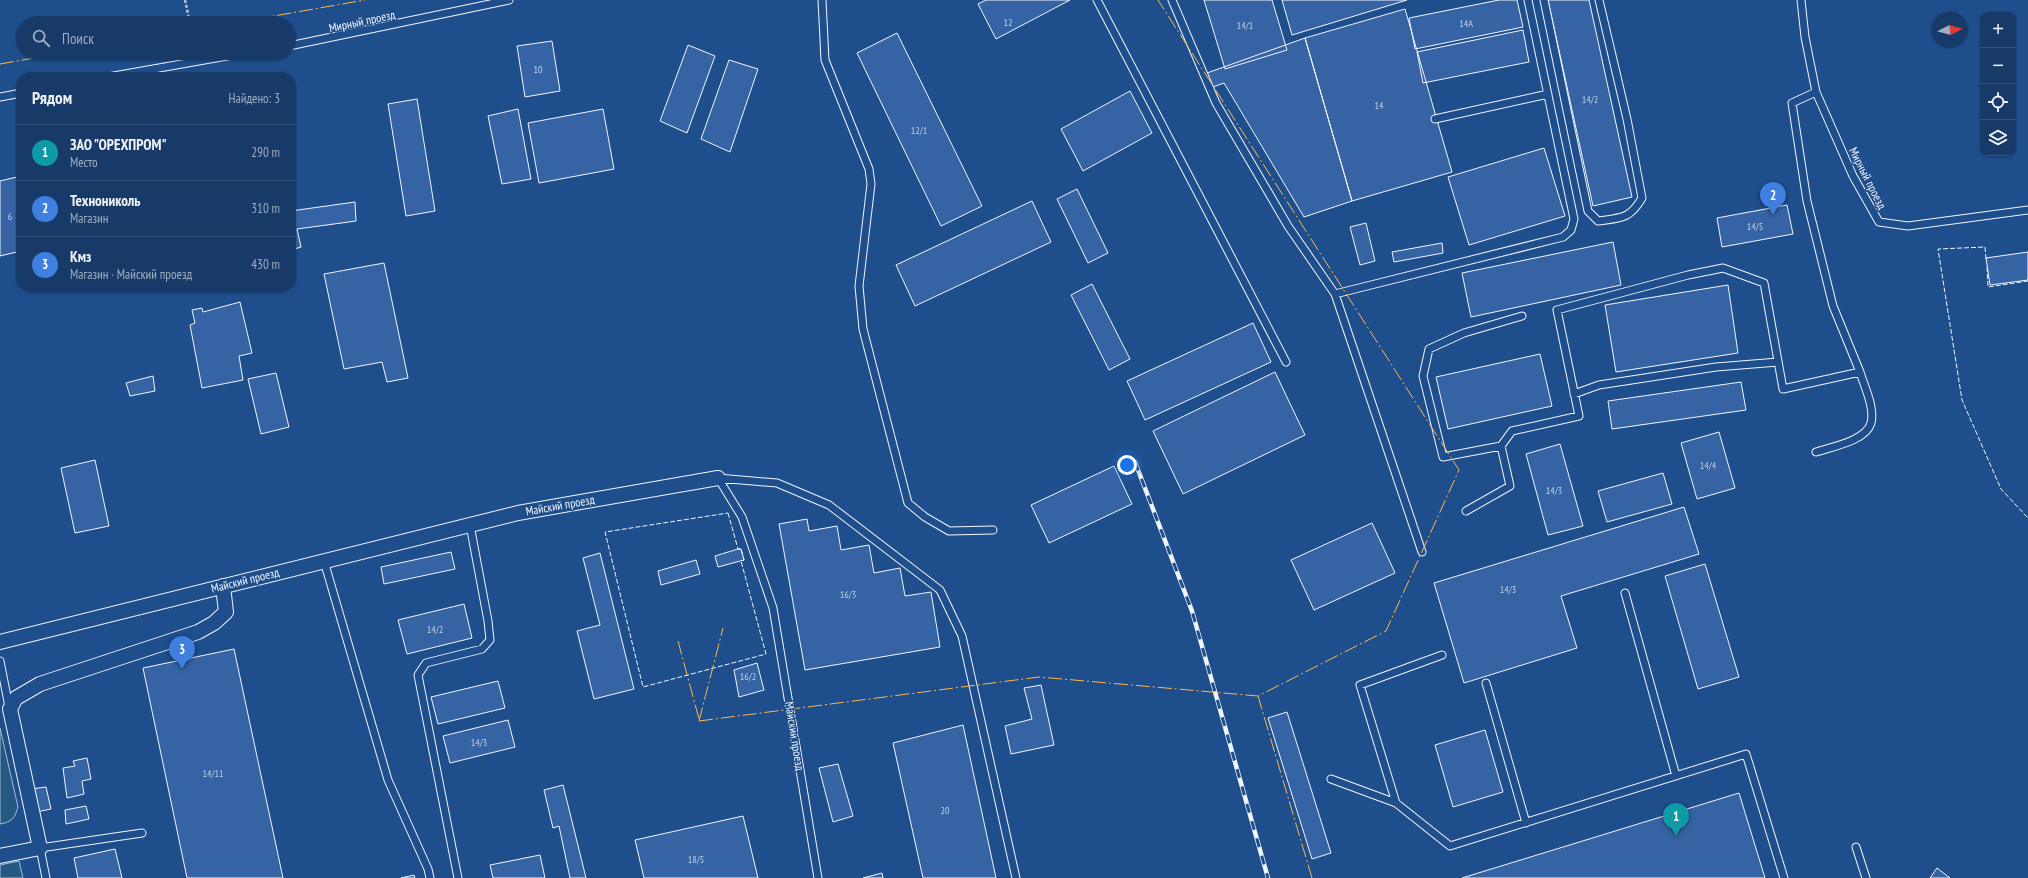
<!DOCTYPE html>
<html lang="ru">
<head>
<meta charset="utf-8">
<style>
  :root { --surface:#173a69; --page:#244571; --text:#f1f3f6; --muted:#9eadc0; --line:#36547d; --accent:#ffb74d }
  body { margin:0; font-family:"PT Sans Narrow",sans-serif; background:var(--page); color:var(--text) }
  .controls { position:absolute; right:12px; top:12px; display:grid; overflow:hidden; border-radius:8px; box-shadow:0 1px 3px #0004 }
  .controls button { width:36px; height:36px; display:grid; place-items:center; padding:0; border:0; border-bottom:1px solid var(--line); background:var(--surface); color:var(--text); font:20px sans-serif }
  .compass { position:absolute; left:1932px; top:12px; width:36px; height:36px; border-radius:50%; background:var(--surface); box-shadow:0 1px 3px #0004; rotate:84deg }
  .you { position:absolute; left:1127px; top:465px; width:14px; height:14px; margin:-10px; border:3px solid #fff; border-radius:50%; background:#1a73e8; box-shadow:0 0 0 6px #1a73e833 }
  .badge { display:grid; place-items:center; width:26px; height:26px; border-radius:50%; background:var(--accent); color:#fff; font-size:13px; font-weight:700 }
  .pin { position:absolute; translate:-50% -33px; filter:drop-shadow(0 1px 2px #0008) }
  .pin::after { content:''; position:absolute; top:21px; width:14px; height:12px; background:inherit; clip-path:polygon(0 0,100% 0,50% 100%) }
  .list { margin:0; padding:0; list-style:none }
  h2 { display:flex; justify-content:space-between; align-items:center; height:52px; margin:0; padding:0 16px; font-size:17px }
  h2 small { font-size:13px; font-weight:400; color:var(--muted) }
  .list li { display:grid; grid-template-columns:26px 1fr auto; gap:12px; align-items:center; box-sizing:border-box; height:56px; padding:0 16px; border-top:1px solid var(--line) }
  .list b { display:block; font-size:15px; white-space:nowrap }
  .list p { margin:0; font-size:13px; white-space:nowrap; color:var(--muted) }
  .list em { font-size:13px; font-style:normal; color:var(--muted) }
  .icon { flex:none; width:22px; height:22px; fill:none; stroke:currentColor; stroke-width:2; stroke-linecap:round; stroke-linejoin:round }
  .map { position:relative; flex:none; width:2028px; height:878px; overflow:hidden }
  .search { position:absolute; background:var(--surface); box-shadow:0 1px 3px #0004; left:16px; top:16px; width:280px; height:44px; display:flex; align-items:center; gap:10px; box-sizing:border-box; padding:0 14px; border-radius:22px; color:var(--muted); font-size:15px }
  .panel { position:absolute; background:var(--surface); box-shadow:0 1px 3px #0004; left:16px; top:72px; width:280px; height:220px; border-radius:16px }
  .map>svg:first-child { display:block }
  .green { fill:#245a82; stroke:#a8bbd7 }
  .building { fill:#3563a3; stroke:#f2f6ff }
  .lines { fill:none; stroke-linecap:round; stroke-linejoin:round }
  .service-casing { stroke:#f2f6ff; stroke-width:9 }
  .minor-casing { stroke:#f2f6ff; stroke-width:16 }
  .path { stroke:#b3c4dc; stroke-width:2.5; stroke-dasharray:3 2; stroke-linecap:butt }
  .service { stroke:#1f4e8c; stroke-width:7 }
  .minor { stroke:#1f4e8c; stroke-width:14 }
  .rail-casing { stroke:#f2f6ff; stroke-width:4.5 }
  .rail { stroke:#1f4e8c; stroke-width:3; stroke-dasharray:9; stroke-linecap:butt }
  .fence { stroke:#f2f6ff; stroke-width:1; stroke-dasharray:5 2; stroke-linecap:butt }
  .power { stroke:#ffb74d; stroke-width:1; stroke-dasharray:14 3 2 3; stroke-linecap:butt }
  .labels { text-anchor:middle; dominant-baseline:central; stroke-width:3; stroke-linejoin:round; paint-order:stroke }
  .number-label { font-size:10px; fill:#c3d1e8 }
  .street-label { font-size:12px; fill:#f2f6ff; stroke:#1f4e8c }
</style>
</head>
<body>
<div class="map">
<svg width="2028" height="878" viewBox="0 0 2028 878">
  <rect width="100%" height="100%" fill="#1f4e8c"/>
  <path class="green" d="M0 728 18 807C15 818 12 822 0 824Z
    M19 861 23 878H0V865Z"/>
  <path class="building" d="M986 0H1070L996 39 978 4Z
    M1204 0H1272L1287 50 1225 69Z
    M1282 0H1407L1292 35Z
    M1499 0H1517L1523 27 1415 49 1409 18Z
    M1548 0H1589L1632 197 1593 206Z
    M1405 9 1452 172 1352 201 1305 38Z
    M1523 30 1529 62 1423 83 1417 52Z
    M897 33 982 206 941 226 857 53Z
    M1305 38 1352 201 1304 217 1224 83 1213 87 1207 73Z
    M552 41 560 91 525 97 517 46Z
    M688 45 715 56 687 133 660 121Z
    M729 60 758 69 730 152 701 139Z
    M1130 91 1152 133 1083 171 1061 129Z
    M417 99 435 211 406 216 388 104Z
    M518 109 531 179 502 184 488 116Z
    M603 109 614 169 539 183 528 123Z
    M1544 148 1565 216 1469 245 1448 177Z
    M21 176V251L0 256V181Z
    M1077 189 1108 253 1088 263 1057 199Z
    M1032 201 1051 242 915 306 896 265Z
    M355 202 356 221 297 229 301 247 291 250V211Z
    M1787 205 1793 234 1722 247 1717 218Z
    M1366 223 1375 261 1360 265 1350 227Z
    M1613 242 1621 285 1471 317 1462 273Z
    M1442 243 1443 253 1394 262 1392 252Z
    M2028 252V280L1990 285 1986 258Z
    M384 263 408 378 387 382 382 362 344 369 324 274Z
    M1092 284 1130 359 1109 370 1071 295Z
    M1728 285 1738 353 1616 372 1605 305Z
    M240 302 252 353 239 356 243 380 202 388 190 325 195 323 192 310 202 308 203 312Z
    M1253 323 1271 362 1145 420 1127 381Z
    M1540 354 1552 406 1448 429 1436 377Z
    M1275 372 1305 435 1183 494 1153 431Z
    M276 373 289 427 261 434 248 379Z
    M153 376 155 391 130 396 126 383Z
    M1741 382 1746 410 1612 429 1608 401Z
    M1719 432 1735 488 1697 499 1681 443Z
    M1560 444 1583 526 1548 535 1526 454Z
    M95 460 109 526 75 533 61 468Z
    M1114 466 1132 504 1049 543 1031 505Z
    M1663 473 1672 504 1607 522 1598 491Z
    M1684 507 1699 554 1561 596 1577 648 1464 683 1434 583Z
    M807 519 809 531 837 526 841 550 869 545 874 573 900 568 905 596 931 592 940 647 805 670 779 524Z
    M1372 523 1395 573 1314 610 1291 560Z
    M738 549H741L744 560 718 567 715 556Z
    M451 552 455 569 384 584 381 567Z
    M600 553 634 689 594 699 577 631 600 625 583 558Z
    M696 560 700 574 661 585 658 571Z
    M1705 564 1739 677 1698 689 1665 576Z
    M464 604 472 638 407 654 398 620Z
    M234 649 283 878H187L143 668Z
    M757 663 764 690 739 697 734 670Z
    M498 681 505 708 438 724 431 697Z
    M1041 685 1054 745 1011 754 1005 726 1032 719 1024 688Z
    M1287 712 1331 853 1312 859 1268 718Z
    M508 720 515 747 450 763 443 736Z
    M963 725 996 878H923L893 743Z
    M1485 730 1503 792 1453 807 1435 745Z
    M87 758 91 779 82 781 84 794 67 798 63 768 75 766 73 761Z
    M838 764 853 816 833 822 819 768Z
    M563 785 586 878H570L559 826 553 828 544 790Z
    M46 787 51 809 36 812 31 789Z
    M1739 793 1765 878H1462Z
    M86 806 89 819 66 824 65 810Z
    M743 816 758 878H644L635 840Z
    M115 849 122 878H78L74 858Z
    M540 855 545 878H493L490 865Z
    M1937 868 1950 878H1930Z
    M882 873 883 878H863Z
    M414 875 415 878H401Z"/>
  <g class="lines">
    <defs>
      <path id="service" d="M822 0 825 60 869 169 871 184 859 286 863 329 908 503 925 517 949 531 993 530
        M1097 0 1286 362
        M1172 0 1216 103 1288 226 1335 294 1422 552
        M1544 0 1588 211 1598 221C1621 218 1630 219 1642 198L1627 119 1599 0
        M1801 0 1805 37 1816 92 1853 176 1879 222 1908 226 2028 210
        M289 46 509 0
        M108 77 244 53
        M0 97 21 93
        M1435 119 1548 94
        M1335 294 1563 237 1571 230 1574 219 1528 0
        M1522 316 1464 333 1429 349 1423 376 1443 457 1501 446 1512 431 1579 416 1557 310 1688 275 1723 268 1764 283 1783 389 1860 372 1833 306 1807 201 1792 103 1816 92
        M1574 394 1599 385 1716 367 1778 362
        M1816 452C1831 447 1866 441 1871 423 1875 407 1864 386 1860 372
        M718 478 777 483 829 505 940 590 962 636 1016 878
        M718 478 742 517 773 608 818 878
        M1466 511 1510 486 1501 446
        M324 561 388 780 428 869 430 878
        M1625 593 1676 776
        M1442 655 1360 685 1396 803 1450 846 1746 754 1784 878
        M0 661 9 707
        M1486 683 1526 823
        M1331 779 1396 803
        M1856 847 1866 878
        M46 878 40 848 142 833
        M458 878 418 675 426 663 482 649 490 640 488 621 470 525"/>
      <path id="minor" d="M0 642 518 513 718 478
        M0 856 40 848 10 709 16 698 40 684 198 632 214 623 226 612 223 586"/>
    </defs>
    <use href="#service" class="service-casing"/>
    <use href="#minor" class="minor-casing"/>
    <path class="path" d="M185 0 190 23"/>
    <use href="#service" class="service"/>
    <use href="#minor" class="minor"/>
    <defs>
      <path id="rail" d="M1135 462 1192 611 1268 878"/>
    </defs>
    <use href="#rail" class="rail-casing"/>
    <use href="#rail" class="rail"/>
    <path class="fence" d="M1986 259 1985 247 1938 249 1962 400 2001 489 2028 518
      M1987 267 1988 287 2028 281
      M728 513 738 549H741L744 560 741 561 766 654 643 687 605 532Z"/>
    <path class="power" d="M234 23 365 0
      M0 64 63 53
      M678 641 699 719
      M1258 696 1312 878
      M699 721 1039 677 1258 696 1386 631 1459 470 1158 0
      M699 721 723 628"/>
  </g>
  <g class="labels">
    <g class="number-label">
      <text x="1008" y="22">12</text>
      <text x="1466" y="23">14А</text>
      <text x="1245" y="25">14/1</text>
      <text x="538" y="69">10</text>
      <text x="1590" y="99">14/2</text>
      <text x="1379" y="105">14</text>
      <text x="919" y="130">12/1</text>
      <text x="10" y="216">6</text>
      <text x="1755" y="226">14/5</text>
      <text x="1708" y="465">14/4</text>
      <text x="1554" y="490">14/3</text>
      <text x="1508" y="589">14/3</text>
      <text x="848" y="594">16/3</text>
      <text x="435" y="629">14/2</text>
      <text x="748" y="676">16/2</text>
      <text x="479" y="742">14/3</text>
      <text x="213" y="773">14/11</text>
      <text x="945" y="810">20</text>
      <text x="696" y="859">18/5</text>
    </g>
    <g class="street-label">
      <text transform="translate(362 21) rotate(-12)">Мирный проезд</text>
      <text transform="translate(1868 178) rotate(63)">Мирный проезд</text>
      <text transform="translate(560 505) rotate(-10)">Майский проезд</text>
      <text transform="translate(245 580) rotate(-14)">Майский проезд</text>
      <text transform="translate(795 736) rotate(81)">Майский проезд</text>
    </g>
  </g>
</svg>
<div class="controls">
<button>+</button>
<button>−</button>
<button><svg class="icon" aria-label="locate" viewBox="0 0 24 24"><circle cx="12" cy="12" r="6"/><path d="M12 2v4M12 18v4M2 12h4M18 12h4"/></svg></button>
<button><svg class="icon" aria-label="layers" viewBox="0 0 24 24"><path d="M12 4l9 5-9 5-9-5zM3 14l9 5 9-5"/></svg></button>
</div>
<svg class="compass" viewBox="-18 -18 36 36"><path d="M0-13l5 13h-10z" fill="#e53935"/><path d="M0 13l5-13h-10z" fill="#9eadc0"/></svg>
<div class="you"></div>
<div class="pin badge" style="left:1676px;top:836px;background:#0f9aa8">1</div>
<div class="pin badge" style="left:1773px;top:215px;background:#3f7fe0">2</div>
<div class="pin badge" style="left:182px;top:669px;background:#3f7fe0">3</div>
<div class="search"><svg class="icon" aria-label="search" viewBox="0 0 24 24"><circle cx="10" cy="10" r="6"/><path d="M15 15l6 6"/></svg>Поиск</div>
<section class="panel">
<h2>Рядом<small>Найдено: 3</small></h2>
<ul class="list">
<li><span class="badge" style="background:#0f9aa8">1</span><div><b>ЗАО &quot;ОРЕХПРОМ&quot;</b><p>Место</p></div><em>290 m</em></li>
<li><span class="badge" style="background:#3f7fe0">2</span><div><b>Технониколь</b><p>Магазин</p></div><em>310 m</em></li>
<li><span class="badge" style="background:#3f7fe0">3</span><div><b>Кмз</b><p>Магазин · Майский проезд</p></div><em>430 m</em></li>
</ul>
</section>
</div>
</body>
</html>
